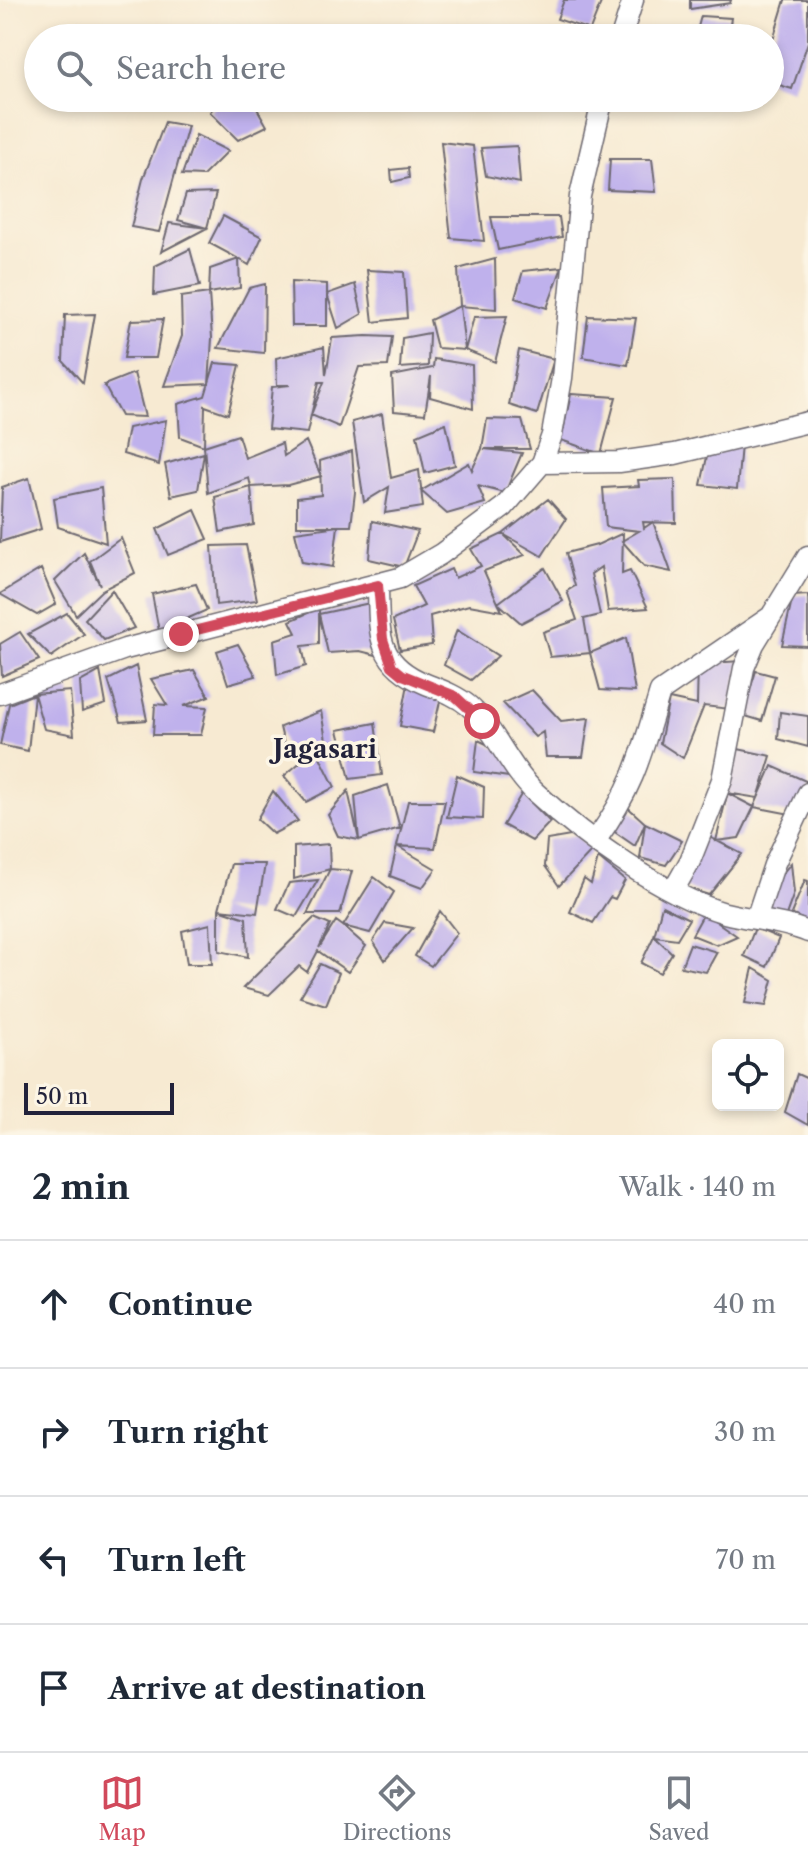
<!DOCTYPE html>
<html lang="en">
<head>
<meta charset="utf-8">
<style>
  :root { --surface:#fff; --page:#f6f6f7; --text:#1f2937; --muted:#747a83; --line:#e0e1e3; --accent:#d1495b }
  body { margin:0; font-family:"Libre Caslon Text",serif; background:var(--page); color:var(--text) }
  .controls { position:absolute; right:24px; bottom:24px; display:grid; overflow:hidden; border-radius:12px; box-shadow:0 4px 12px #0003 }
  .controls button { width:72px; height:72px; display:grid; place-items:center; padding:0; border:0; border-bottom:2px solid var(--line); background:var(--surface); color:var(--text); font:40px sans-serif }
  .scale { position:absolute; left:24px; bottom:20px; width:150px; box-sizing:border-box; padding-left:8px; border:4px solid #22223b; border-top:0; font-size:22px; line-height:28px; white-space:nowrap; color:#22223b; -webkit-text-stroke:6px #fcf5e5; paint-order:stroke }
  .stop { position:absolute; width:24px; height:24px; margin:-18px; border:6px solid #d1495b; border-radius:50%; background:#fff }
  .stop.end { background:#d1495b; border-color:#fff; box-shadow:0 2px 8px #0008 }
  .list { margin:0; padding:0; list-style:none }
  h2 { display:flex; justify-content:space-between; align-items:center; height:104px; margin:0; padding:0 32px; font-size:34px }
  h2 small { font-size:26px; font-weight:400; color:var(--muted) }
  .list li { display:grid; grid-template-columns:52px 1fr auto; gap:24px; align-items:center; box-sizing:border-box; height:128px; padding:0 32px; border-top:2px solid var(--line) }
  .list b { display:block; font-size:30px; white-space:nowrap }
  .list em { font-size:26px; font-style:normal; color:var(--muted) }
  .icon { flex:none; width:44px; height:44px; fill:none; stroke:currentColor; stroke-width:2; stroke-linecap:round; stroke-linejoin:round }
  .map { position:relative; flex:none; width:808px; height:1135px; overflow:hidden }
  .search { position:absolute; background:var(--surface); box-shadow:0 4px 12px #0003; left:24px; right:24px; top:24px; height:88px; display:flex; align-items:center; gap:20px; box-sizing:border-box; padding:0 28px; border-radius:44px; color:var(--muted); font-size:30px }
  .sheet { height:616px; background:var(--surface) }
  nav { display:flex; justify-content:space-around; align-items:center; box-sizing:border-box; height:112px; border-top:2px solid var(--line); background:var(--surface); font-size:22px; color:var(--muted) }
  nav a { display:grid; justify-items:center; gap:4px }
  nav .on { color:var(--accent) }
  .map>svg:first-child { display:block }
  .building { fill:#bfb1ec; fill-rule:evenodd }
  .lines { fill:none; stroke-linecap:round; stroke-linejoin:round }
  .street-casing { stroke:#6d6870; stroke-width:23 }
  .street { stroke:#fff; stroke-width:20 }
  .route { stroke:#d1495b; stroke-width:10 }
  .labels { text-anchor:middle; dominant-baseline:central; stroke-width:7; stroke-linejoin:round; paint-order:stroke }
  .quarter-label { font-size:26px; font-weight:bold; fill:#22223b; stroke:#fcf5e5 }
</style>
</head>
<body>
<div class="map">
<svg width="808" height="1135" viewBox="0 0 808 1135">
  <rect width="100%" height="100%" fill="#fcf5e5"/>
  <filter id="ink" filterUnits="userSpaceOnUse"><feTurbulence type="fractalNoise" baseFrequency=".0125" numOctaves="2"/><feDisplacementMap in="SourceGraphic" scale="16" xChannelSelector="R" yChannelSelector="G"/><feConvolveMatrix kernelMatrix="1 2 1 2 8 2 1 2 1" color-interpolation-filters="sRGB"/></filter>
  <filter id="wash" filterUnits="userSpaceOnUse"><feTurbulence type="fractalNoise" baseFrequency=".006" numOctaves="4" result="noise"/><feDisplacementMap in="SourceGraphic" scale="32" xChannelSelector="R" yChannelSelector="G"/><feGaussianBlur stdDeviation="1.8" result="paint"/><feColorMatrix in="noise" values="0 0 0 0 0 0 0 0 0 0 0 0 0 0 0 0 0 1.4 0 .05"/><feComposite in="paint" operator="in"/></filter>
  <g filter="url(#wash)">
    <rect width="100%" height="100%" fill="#f7ead2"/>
    <g id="blocks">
      <path class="building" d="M564 0H602L590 30 557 19Z
        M690 0H731L730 3 690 9Z
        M785 0H808V42L792 89 770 82V50Z
        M701 16 731 18 728 38H695Z
        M221 98H251L267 126 238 140 210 112Z
        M348 98H374V99L348 105Z
        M541 98H559L557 110Z
        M165 122 188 126 159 232 131 227 143 179Z
        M196 135 228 151 203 176 182 175Z
        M441 142 473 146 484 241 451 238Z
        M517 146 520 183 486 176 481 148Z
        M610 159H652L656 192 608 190Z
        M408 168 409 178 392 182 391 170Z
        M216 193 207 228 178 220 186 194Z
        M223 216 262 237 249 265 239 259 240 288 209 293 210 269 239 259 209 243Z
        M491 217H559L562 237 498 250Z
        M169 223 207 228 161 252Z
        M190 249 200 286 154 295 155 266Z
        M495 259 496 309 460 306 465 350 437 348 430 320 460 306 458 269Z
        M562 267 547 308 515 298 523 271Z
        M367 270 404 272 407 318 373 322Z
        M291 282 327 284V326H292Z
        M265 284 264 353 218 348 249 288Z
        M355 284 362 314 338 328 327 294Z
        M209 293 212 338 209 384 164 386 182 336 181 297Z
        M95 314 83 383 63 361 65 315Z
        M507 316 495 362 465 350 474 317Z
        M588 316 636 318 628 365 583 357Z
        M163 319 156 358H124L131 320Z
        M429 333 428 366 400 368 402 338Z
        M366 336 392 337 388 366 359 367 339 427 311 415 324 382H319L311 415 307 433 268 429 272 387 290 385H277L276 358 324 347 326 375 332 338Z
        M519 350 554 359 537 414 509 405Z
        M434 359 472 365 473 409 430 397 431 376 425 414 394 411 392 376 433 368Z
        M215 363 240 365 228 414 205 406 204 446 238 435 245 458 282 443 284 456 306 441 321 476 288 485 251 487 249 478 208 493 204 446 180 437 178 404 205 396Z
        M134 373 145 417 121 416 104 385Z
        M571 394 616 397 601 454 561 440Z
        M382 414 391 478 419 470 423 507 385 513 389 487 364 502 352 422Z
        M487 419 522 420 530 449H484L522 453 505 493 478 486 485 503 447 514 421 491 469 463 472 470 482 449Z
        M166 420 159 465 123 454 128 428Z
        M446 423 455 465 425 473 417 435Z
        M741 445 737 489 701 485 707 457Z
        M352 451 355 492 351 526H338L333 567 302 562 295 532 338 526H297V498L321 495 320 461Z
        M204 453 198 490 171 496 165 464Z
        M29 478 41 529 0 542 2 487Z
        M675 479 676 523 643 522 644 528 653 522 671 572 644 566 622 541 639 531 606 527 603 488 639 486 638 480Z
        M251 487 254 525 220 532 215 497Z
        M101 488 106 543 58 527 54 498Z
        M548 499 566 519 542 556 503 534 525 555 484 571 498 603 545 568 563 601 521 623 498 603 502 611 469 605 430 616 432 645 400 650 393 620 424 606 413 586 451 569 455 578 481 566 471 549 503 534Z
        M195 510 208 539 168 555 157 529Z
        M372 521 418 531 404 567 369 559Z
        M623 533 622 574 630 571 648 608 608 611 601 567 591 574 600 615 584 619 590 653 550 657 543 632 577 620 567 591 575 586 566 553 597 545Z
        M121 538 135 573 102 590 76 615 55 581 84 553 100 585 90 561Z
        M246 545 257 600 216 605 212 546Z
        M41 569 56 604 37 615 0 594Z
        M196 584 207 610 159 631 152 594Z
        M112 590 134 628 104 640 85 619Z
        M808 595V646L782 645 793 596Z
        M379 601 380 656 360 651 328 653 319 614V644L302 646 306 666 277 675 274 640 296 633 290 621 319 608V614Z
        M67 613 84 634 51 657 28 634Z
        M457 630 498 656 471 680 444 665Z
        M20 632 39 660 2 676 0 644Z
        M626 638 635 692 600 690 590 653Z
        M238 644 256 676 228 684 217 651Z
        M740 661 730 709 704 706 683 758 660 743 669 699 697 705 698 664Z
        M136 666 147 720 121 722 108 680Z
        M194 670 209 696 184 706 207 707 201 735H153L155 704 167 705 151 679Z
        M100 671 106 704 82 712 80 682Z
        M756 671 775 676 762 721 742 715Z
        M408 684 441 697 433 732 400 726Z
        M532 690 561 721 589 718 583 757H546L543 732 535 737 503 703Z
        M70 691 74 735 44 729 34 694Z
        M34 694 28 751 0 745 9 704Z
        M321 711 327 746 316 749 335 787 306 802 284 776 316 749 287 757 280 727Z
        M780 712 808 716V747L778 739Z
        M375 723 382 775 350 779 338 730Z
        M478 740 518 759 516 778 474 772Z
        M738 749 771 756 758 798 772 766 808 782V790L790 814 754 807 739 838 716 841ZM727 793 758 798 754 807Z
        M457 775 484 787 483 819 447 817Z
        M388 785 400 828 359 840 355 796Z
        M273 791 298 821 273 834 257 819Z
        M348 791 359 840 338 836 328 815Z
        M522 793 550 822 532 841 503 825Z
        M408 801H445L435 848 397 846Z
        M622 802 645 823 682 841 666 865 640 858 645 823 635 846 606 826Z
        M702 833 742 854 709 895 683 887Z
        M576 835 592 851 559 886 545 866 547 840Z
        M329 844 330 869 294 879V847Z
        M397 846 436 869 422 888 390 876Z
        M598 858 625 880 615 899 610 897 593 923 570 912 584 879 591 884Z
        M791 863 794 893 786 915 768 922 771 888Z
        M231 864H265L257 913 219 909 246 918 248 957 219 951V909Z
        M330 869 352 871 340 914H307Z
        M374 877 394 892 370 933 343 926 366 946 348 972 318 951 307 972 299 966 269 995 243 988 314 918 330 925 319 948 336 921 343 926Z
        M318 880 296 917 277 909 289 883Z
        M805 880 808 881V922L791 914Z
        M662 906 689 919 677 939 654 936Z
        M440 911 457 933 431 966 415 956Z
        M704 913 737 936 717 945 692 935Z
        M385 923 413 928 385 960 373 941Z
        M210 924 212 964H187L182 931Z
        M755 928 779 938 767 967 744 956Z
        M654 936 672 953 660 973 641 963Z
        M690 944 717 952 706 972 681 967Z
        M320 964 339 973 326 1005 300 997Z
        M753 968 773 980 766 1006 745 1003Z
        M797 1074 808 1079V1125L785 1112Z"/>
    </g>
  </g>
  <g filter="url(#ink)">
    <use href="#blocks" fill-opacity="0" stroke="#6d6870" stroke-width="2"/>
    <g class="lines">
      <defs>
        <path id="street" d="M621 38 633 0
          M542 463 619 462 675 454 808 422
          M378 585C379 634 376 664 426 684 441 690 456 695 469 706 496 730 509 768 536 793 585 838 661 894 725 913 752 920 782 921 808 932
          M0 694 125 649 400 578 441 554 504 507 542 463 552 435 562 378 580 196 603 98
          M596 840C635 785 641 755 660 692L770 617
          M673 891 690 861 722 780 744 668 754 644 808 556
          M756 919 774 865 808 793"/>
      </defs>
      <use href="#street" class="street-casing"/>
      <use href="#street" class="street"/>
    </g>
  </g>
  <g class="lines" filter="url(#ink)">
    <path class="route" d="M181 634 378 585 383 639 392 666 403 675 455 696 482 721"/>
  </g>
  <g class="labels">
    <g class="quarter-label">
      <text x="325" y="749">Jagasari</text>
    </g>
  </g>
</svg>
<div class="controls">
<button><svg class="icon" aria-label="locate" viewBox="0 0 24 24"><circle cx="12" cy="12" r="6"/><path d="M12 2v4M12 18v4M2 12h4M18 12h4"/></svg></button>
</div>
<div class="scale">50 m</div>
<div class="stop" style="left:482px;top:721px"></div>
<div class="stop end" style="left:181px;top:634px"></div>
<div class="search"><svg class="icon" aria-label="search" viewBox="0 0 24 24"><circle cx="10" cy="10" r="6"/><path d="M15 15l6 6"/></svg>Search here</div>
</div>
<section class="sheet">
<h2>2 min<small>Walk · 140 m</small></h2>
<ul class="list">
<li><svg class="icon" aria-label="ahead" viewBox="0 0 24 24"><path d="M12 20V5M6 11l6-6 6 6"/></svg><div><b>Continue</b></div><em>40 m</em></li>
<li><svg class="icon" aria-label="right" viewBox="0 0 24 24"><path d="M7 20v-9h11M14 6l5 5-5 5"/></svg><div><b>Turn right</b></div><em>30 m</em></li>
<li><svg class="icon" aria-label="left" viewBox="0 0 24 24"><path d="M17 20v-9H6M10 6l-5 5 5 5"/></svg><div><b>Turn left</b></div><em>70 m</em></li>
<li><svg class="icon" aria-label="arrive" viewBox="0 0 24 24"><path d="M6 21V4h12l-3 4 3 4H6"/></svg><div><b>Arrive at destination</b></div></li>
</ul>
</section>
<nav>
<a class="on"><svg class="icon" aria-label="map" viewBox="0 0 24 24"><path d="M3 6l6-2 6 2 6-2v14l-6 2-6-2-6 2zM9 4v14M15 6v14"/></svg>Map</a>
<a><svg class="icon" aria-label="directions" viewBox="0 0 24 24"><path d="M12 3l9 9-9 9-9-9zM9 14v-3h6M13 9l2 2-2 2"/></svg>Directions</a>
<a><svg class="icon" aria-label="saved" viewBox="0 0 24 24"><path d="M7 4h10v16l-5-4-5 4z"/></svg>Saved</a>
</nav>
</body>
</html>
